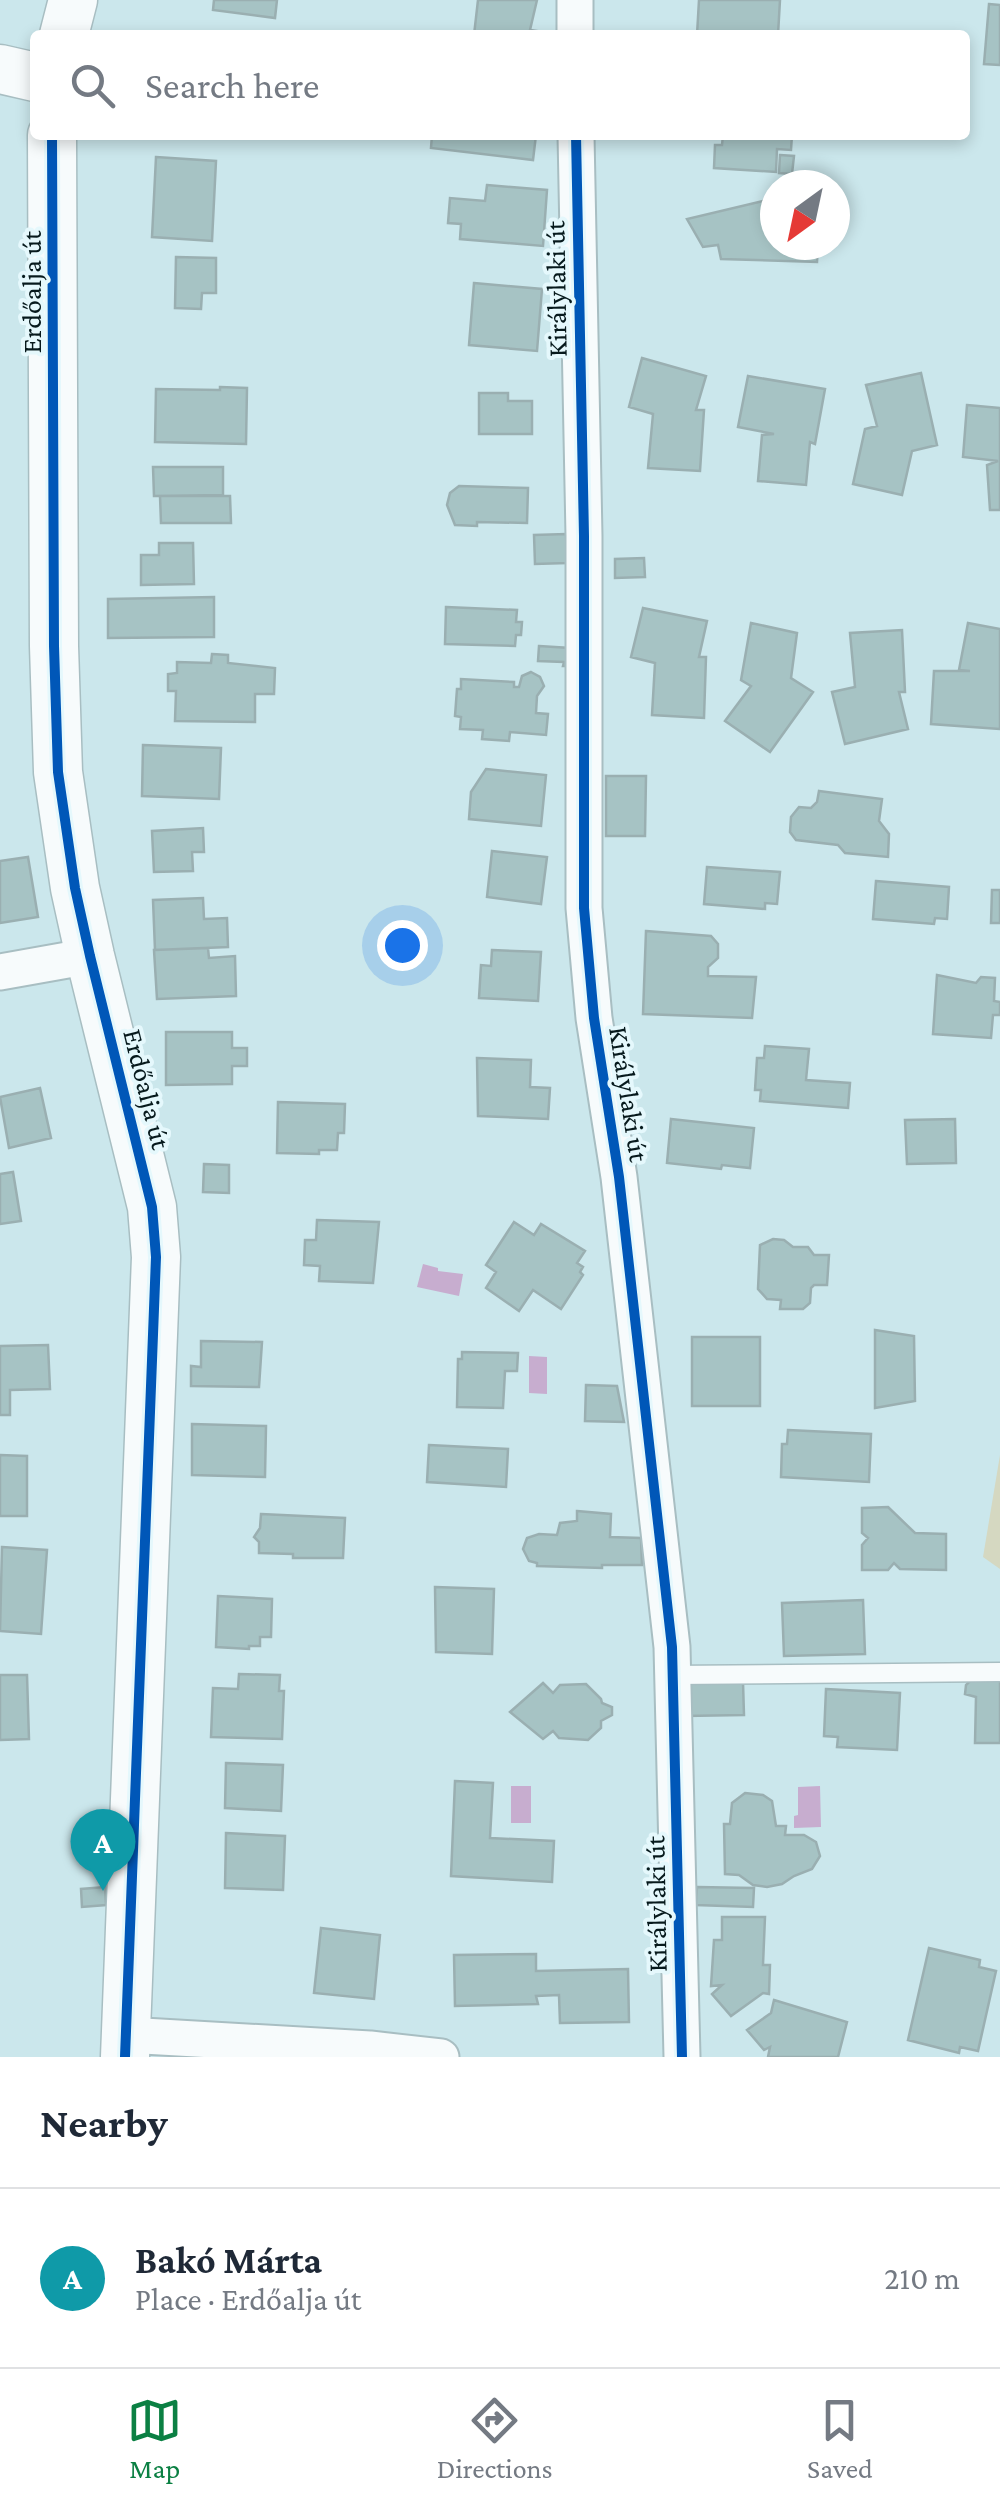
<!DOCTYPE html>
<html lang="en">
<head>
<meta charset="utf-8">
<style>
  :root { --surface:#fff; --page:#f6f6f7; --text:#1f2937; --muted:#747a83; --line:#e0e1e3; --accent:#0b8043 }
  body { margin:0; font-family:"Crimson Pro",serif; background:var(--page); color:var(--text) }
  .compass { position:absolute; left:760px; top:170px; width:90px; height:90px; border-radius:50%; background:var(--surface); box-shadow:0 5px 15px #0003; rotate:213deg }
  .you { position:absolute; left:402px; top:945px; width:35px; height:35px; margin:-25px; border:8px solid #fff; border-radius:50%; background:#1a73e8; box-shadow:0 0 0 15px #1a73e833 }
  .badge { display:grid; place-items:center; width:65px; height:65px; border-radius:50%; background:var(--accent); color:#fff; font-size:32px; font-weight:700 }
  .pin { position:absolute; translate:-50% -82px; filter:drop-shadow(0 2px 5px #0008) }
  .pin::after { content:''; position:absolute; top:52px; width:35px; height:30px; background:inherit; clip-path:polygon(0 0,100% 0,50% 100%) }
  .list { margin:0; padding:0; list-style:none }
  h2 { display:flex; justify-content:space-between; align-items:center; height:130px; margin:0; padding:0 40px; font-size:42px }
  h2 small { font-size:32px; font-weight:400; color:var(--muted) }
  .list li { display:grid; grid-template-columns:65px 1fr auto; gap:30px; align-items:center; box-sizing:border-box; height:180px; padding:0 40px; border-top:2px solid var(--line) }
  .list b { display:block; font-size:38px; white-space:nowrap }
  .list p { margin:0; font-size:32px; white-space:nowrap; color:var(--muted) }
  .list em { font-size:32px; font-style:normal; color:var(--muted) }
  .icon { flex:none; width:55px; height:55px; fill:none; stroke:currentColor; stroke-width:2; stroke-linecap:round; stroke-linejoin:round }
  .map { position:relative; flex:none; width:1000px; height:2057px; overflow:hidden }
  .search { position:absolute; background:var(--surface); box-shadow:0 5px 15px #0003; left:30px; right:30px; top:30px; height:110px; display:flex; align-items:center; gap:25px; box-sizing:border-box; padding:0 35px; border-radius:10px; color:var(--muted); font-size:38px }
  .sheet { height:310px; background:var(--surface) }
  nav { display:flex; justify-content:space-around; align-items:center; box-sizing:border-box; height:140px; border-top:2px solid var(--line); background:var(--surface); font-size:28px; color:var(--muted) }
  nav a { display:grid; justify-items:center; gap:5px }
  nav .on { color:var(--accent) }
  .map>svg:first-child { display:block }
  .green { fill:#d5d8c1 }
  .water { fill:#c7adcf }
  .building { fill:#a6c3c4; stroke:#9aafb1; stroke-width:2.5 }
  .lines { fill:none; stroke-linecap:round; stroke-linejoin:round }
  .lane-casing { stroke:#a8bec2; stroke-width:21 }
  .street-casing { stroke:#a8bec2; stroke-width:39 }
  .secondary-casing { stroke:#a8bec2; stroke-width:51 }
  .lane { stroke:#f7fbfc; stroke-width:18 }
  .street { stroke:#f7fbfc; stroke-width:35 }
  .secondary { stroke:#f7fbfc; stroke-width:48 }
  .cycleway-casing { stroke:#e5f8fc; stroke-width:16 }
  .cycleway { stroke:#0057b8; stroke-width:10 }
  .labels { text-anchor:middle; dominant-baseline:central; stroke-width:8; stroke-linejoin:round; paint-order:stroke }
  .street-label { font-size:28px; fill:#06191c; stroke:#e5f8fc }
</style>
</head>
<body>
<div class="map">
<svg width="1000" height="2057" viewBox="0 0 1000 2057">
  <rect width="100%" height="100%" fill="#cbe7ec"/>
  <path class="green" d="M1000 1455V1569L983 1557Z"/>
  <path class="water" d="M423 1264 438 1268V1271L463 1274 459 1296 417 1287Z
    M529 1356 547 1357V1394L529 1393Z
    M511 1786H531V1823H511Z
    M820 1786 821 1827 794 1828V1816L798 1815V1787Z"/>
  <path class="building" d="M214 0H277L275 18 213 10Z
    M478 0H537L530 30 544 32V35H474Z
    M699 0H780L778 35H697Z
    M989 4 1000 5V65L984 64Z
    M432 135H536L533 160 431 148Z
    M723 135H792L791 150 777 149 776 172 714 168 715 145H722Z
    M780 155 794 156 792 174 779 173Z
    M156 157 216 161 212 241 152 237Z
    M487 185 547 190 543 246 460 239 461 224 448 223 450 198 485 201Z
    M763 201H775V245H818L817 262 721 259 718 245 703 247 687 219Z
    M176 257 216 258V293H202L201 309 175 308Z
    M474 283 542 289 537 351 469 345Z
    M642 358 706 376 696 410H704L700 471 648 468 653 414 629 407Z
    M921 373 937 445 912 451 902 495 853 484 865 429 877 426 866 385Z
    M748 376 825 389 815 444 810 442 806 485 758 481 762 435 774 434 738 427Z
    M220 387 247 388 246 444 155 442 156 389 220 390Z
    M479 393H508V401H532V434H479Z
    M967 405 1000 408V510H990L987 465 998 461 963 457Z
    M153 467H223V495L154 496Z
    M459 486 528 488 527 523 477 522V526L455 525 447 505 450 493Z
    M160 496H230L231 523H161Z
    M566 534 567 563 535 564 534 535Z
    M159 543H193L194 584 141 585V555H159Z
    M644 558 645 577 615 578V559Z
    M214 597V637L108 638V599Z
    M446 607 517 610 516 622H522L521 635H516L515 646 445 644Z
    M643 608 707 621 699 657H706L704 718 652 715 655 663 631 657Z
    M751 623 797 633 791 678 813 692 770 752 725 721 751 686 741 680Z
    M968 623 1000 629V729L931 724 934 671H970L959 670Z
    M902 630 905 692H899L908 729 845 744 832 692 855 687 850 633Z
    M539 646 570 648 569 666H563L564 662 538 661Z
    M212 654 228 655V663L275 668 274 694H255V722L175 721 176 691H168V674L177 673V662L211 663Z
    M531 672 540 677 544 686 537 696 536 713 548 714 546 735 510 732 509 741 482 739 483 730 460 729 461 717 455 716 457 689H461V679L514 682V687H519L522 676Z
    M143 745 221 748 219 799 142 796Z
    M486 769 546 775 541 826 469 819 471 792Z
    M606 776H646L645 836H606Z
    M819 791 882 799 879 821 889 834 888 857 845 853 838 845 796 840 790 832 791 817 799 807 811 808 817 802Z
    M203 828 204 852H192L193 871 154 872 152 831Z
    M492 851 547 857 541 904 487 897Z
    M28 857 38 917 0 923V861Z
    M707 867 780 872 777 904 765 903V909L704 904Z
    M876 881 949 887 947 919 935 918 934 924 873 919Z
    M992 890H1000V923H991Z
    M203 898 204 919 227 918 228 947 155 950 153 900Z
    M646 931 711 936 718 944V958L708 967V976L756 977 752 1018 643 1014Z
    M208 948 209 958 235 956 236 996 157 999 154 950Z
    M492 950 541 952 538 1001 479 998 481 965 491 966Z
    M937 975 976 983 981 977 995 978 994 1001 1000 1002V1015H993L991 1038 933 1034Z
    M166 1032H232V1048H247V1066H232V1084L166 1085Z
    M765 1046 809 1049 806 1080 850 1083 848 1108 760 1101 761 1090H755L757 1058H764Z
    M477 1058 531 1060 530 1087 550 1088 548 1119 478 1116Z
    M40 1088 51 1138 9 1148 0 1097Z
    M278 1102 345 1104 344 1133H338L337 1150H319V1154L277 1153Z
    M671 1119 754 1128 750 1168 722 1165 721 1169 667 1163Z
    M955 1119 956 1163 907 1164 905 1120Z
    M204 1164 229 1165V1193L203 1192Z
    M13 1172 21 1221 0 1224V1174Z
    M317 1220 379 1222 373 1283 319 1281 320 1266 304 1265 305 1240H316Z
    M514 1222 534 1235 541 1224 585 1251 577 1263 583 1267 580 1272 583 1275 561 1309 533 1290 519 1311 486 1288 496 1272 486 1265Z
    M773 1239 784 1240 793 1247H808L814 1255H829L827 1285H814L811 1288 810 1303 803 1309H780L781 1300 767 1299 758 1289 760 1245Z
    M875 1330 914 1336 915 1401 875 1408Z
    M692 1337H760V1406H692Z
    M201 1341 262 1342 259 1387 191 1386V1366L201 1367Z
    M48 1345 50 1389 10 1390V1415H0V1346Z
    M462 1352 518 1353 517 1371H505L503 1408 457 1407 458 1359H462Z
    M586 1385 617 1386 624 1422 585 1421Z
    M192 1424 266 1426 265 1477 192 1475Z
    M788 1430 871 1434 869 1482 781 1477 782 1444H787Z
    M429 1445 508 1449 506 1487 427 1482Z
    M0 1455 27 1456V1516H0Z
    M888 1507 915 1533 946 1534V1570L900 1569 894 1563 888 1570H862V1545L868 1538 862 1533V1508Z
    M577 1511 611 1514 610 1537 641 1538 642 1565H602V1568L537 1566V1563L529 1561 523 1549 527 1538 539 1534 557 1535 560 1523 577 1521Z
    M261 1514 345 1518 343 1558H293V1554L259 1553V1542L254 1537 260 1528Z
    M2 1547 47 1550 41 1634 0 1631Z
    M435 1587 494 1589 492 1654 436 1652Z
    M218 1596 272 1599 271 1637H260V1646H249V1649L216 1647Z
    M863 1600 865 1654 784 1656 782 1603Z
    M239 1674 280 1675 279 1691H284L282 1739 211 1737 213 1688 238 1689Z
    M0 1675H27L29 1739 0 1740Z
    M1000 1678V1743H975L976 1697 965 1694 966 1685 971 1680Z
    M743 1682 744 1715 685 1716 684 1683Z
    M543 1683 553 1693 560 1685 586 1684 601 1699 602 1703 612 1707V1715L601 1721V1728L588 1740 559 1738 553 1731 543 1739 510 1712Z
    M826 1689 900 1693 897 1750 837 1747 838 1737 824 1736Z
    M226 1763 283 1765 281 1811 225 1808Z
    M455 1781 493 1783 490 1838 554 1841 552 1882 451 1876Z
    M745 1793 763 1795 772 1801 776 1826H786L785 1835H804L816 1842 820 1856 812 1869 794 1876 782 1884 767 1887 753 1885 739 1875 725 1874 724 1824H730L732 1803Z
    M226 1833 285 1836 283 1890 225 1888Z
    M105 1887 106 1905 82 1907 81 1889Z
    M697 1887 754 1888 753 1907 696 1905Z
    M722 1917H765L763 1965H770L769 1994 763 1993 731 2016 712 1994 722 1985 711 1986 714 1940H722Z
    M321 1928 380 1935 374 1999 314 1993Z
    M929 1948 980 1960 979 1967 996 1971 978 2051 960 2047 959 2053 908 2040Z
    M536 1954V1971L628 1969 629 2022 560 2023 559 1995 536 1996 538 2004 455 2006 454 1955Z
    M774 2000 847 2022 838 2057H768L770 2047 764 2050 747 2030 771 2013Z"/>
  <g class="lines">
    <defs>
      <path id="lane" d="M673 1675 1000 1672"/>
      <path id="street" d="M575 0V35
        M576 135 584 536V908L594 1018 619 1177 672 1647 682 2057
        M0 972 90 956
        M126 2035 370 2049 441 2057"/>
      <path id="secondary" d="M64 35 73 0
        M0 69 35 77
        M52 135 54 646 58 772 75 888 90 956 152 1207 156 1257 125 2057"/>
    </defs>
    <use href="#lane" class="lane-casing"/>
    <use href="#street" class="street-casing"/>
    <use href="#secondary" class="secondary-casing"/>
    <use href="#lane" class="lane"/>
    <use href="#street" class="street"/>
    <use href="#secondary" class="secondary"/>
    <defs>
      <path id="cycleway" d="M52 135 54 646 58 772 75 888 90 956 152 1207 156 1257 125 2057
        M576 135 584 536V908L594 1018 619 1177 672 1647 682 2057"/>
    </defs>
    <use href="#cycleway" class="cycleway-casing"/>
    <use href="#cycleway" class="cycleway"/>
  </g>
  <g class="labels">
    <g class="street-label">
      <text transform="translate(556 289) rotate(-91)">Királylaki út</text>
      <text transform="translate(31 292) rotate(-90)">Erdőalja út</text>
      <text transform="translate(147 1089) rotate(76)">Erdőalja út</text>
      <text transform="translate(629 1094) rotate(81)">Királylaki út</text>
      <text transform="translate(656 1904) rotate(-91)">Királylaki út</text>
    </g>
  </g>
</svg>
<svg class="compass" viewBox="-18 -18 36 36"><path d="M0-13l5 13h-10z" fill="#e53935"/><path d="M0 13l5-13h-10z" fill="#747a83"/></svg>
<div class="you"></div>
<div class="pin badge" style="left:103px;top:1891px;background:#0f9aa8">A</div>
<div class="search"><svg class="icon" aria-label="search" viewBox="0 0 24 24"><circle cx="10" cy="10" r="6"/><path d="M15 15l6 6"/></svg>Search here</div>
</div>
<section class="sheet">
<h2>Nearby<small></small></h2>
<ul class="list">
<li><span class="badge" style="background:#0f9aa8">A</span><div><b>Bakó Márta</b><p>Place · Erdőalja út</p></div><em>210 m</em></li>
</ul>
</section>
<nav>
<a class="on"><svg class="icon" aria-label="map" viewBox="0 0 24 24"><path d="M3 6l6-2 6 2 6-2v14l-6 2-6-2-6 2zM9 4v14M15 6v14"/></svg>Map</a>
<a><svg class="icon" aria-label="directions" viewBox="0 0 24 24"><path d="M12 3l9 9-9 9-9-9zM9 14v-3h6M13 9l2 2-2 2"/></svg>Directions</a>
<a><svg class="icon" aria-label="saved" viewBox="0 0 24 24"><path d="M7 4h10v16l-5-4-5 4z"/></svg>Saved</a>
</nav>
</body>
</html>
